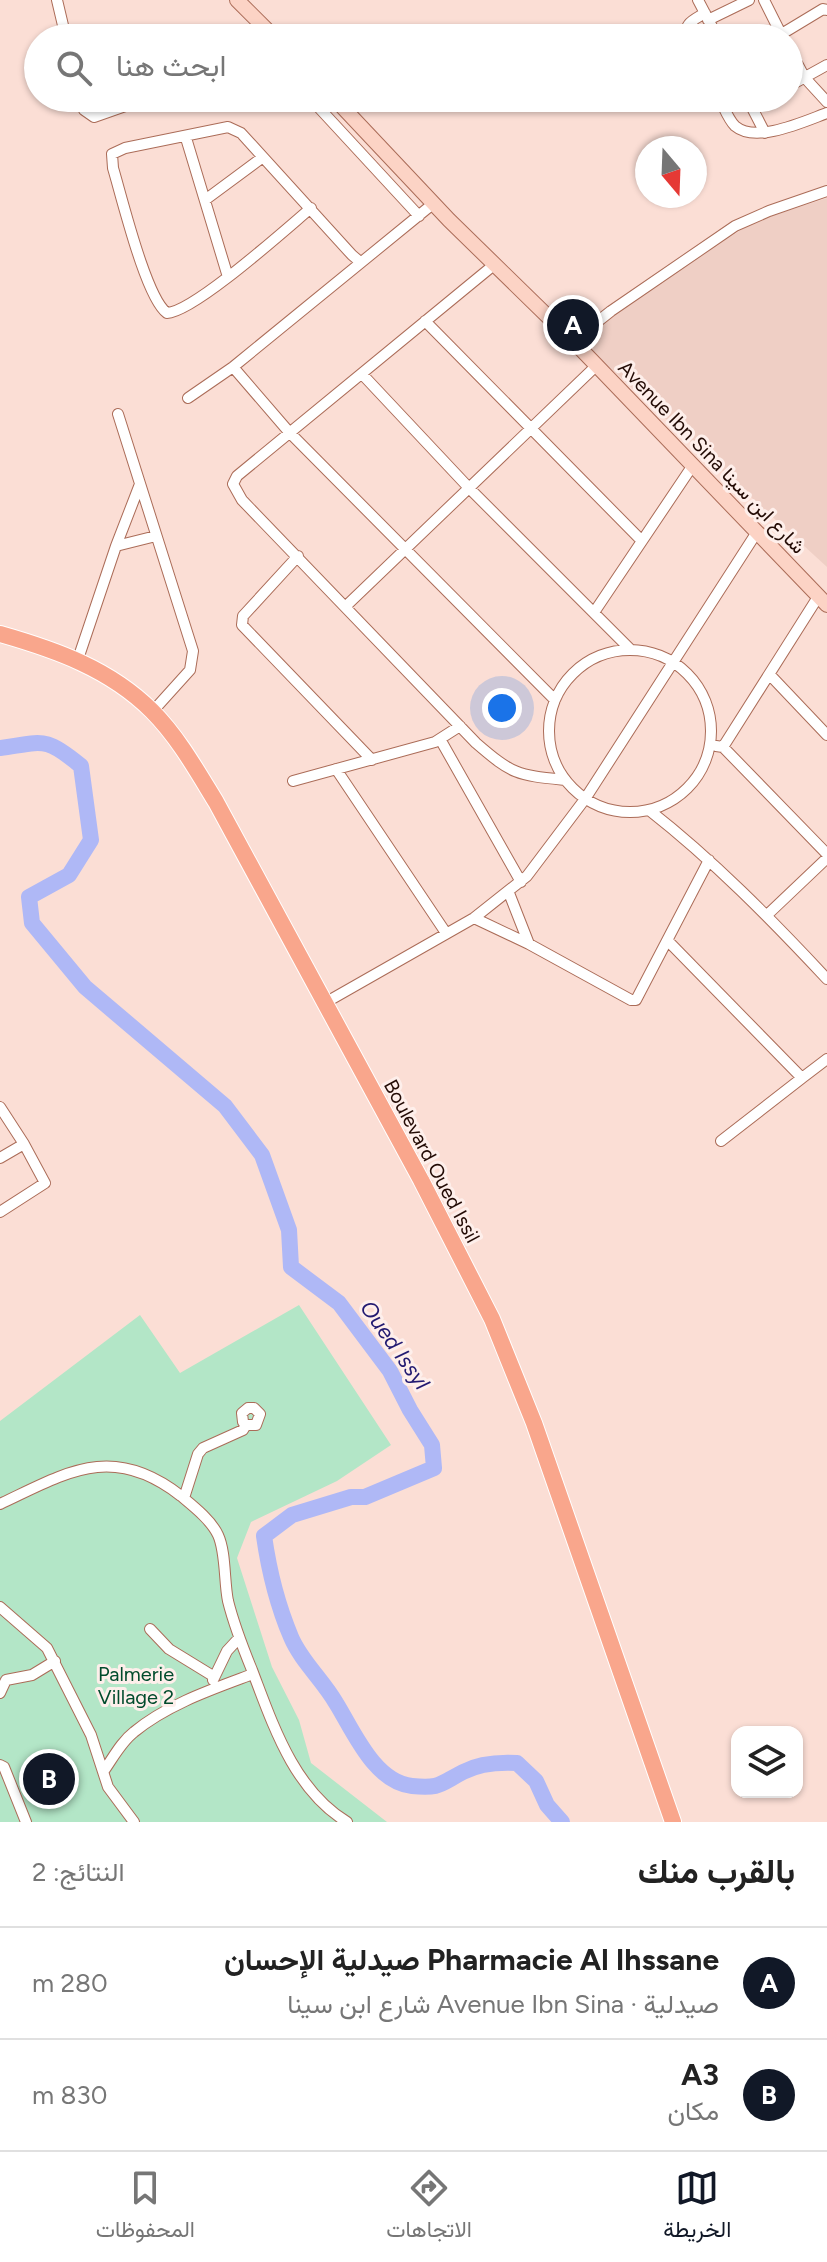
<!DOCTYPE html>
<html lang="ar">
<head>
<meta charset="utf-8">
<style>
  :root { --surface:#fff; --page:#f6f6f6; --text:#222; --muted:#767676; --line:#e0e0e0; --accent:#111827 }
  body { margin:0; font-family:Figtree,Vazirmatn,sans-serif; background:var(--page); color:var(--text); direction:rtl }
  .controls { position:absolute; right:24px; bottom:24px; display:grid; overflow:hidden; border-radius:16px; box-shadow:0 2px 6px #0004 }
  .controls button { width:72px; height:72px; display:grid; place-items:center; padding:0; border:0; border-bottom:2px solid var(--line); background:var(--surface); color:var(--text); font:40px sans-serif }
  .compass { position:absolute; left:635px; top:136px; width:72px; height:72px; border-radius:50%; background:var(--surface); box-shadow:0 2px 6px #0004; rotate:161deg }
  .you { position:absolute; left:502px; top:708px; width:28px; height:28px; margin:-20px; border:6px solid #fff; border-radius:50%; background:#1a73e8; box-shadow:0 0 0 12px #1a73e833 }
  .badge { display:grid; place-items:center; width:52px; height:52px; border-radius:50%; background:var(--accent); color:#fff; font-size:26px; font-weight:700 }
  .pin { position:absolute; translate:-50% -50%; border:4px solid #fff; box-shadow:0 2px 8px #0006 }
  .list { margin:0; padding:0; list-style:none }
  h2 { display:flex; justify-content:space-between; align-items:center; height:104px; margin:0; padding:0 32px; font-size:34px }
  h2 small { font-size:26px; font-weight:400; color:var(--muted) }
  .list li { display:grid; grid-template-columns:52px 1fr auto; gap:24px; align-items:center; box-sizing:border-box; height:112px; padding:0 32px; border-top:2px solid var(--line) }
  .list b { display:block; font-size:30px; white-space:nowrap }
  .list p { margin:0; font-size:26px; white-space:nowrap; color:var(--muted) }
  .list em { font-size:26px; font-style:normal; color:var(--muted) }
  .icon { flex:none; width:44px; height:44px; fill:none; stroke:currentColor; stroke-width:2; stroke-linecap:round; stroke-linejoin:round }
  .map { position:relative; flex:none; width:827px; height:1822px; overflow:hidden; direction:ltr }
  .search { position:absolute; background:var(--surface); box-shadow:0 2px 6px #0004; left:24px; right:24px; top:24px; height:88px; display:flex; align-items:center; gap:20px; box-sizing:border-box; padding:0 28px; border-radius:44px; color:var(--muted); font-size:30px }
  .sheet { height:328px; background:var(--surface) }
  nav { display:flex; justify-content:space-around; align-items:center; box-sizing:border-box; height:112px; border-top:2px solid var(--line); background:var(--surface); font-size:22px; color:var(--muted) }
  nav a { display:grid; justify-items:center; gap:4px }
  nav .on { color:var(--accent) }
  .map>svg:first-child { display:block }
  .built { fill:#efcfc5 }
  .green { fill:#b3e6c7 }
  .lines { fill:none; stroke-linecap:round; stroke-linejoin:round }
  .river { stroke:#afb8f6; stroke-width:16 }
  .street-casing { stroke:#ab6c58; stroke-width:12 }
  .secondary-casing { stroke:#ab6c58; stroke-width:16 }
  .primary-casing { stroke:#fff; stroke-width:18 }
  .street { stroke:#fff; stroke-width:10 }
  .secondary { stroke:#fcd3c5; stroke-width:14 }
  .primary { stroke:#f9a68c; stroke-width:16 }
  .labels { text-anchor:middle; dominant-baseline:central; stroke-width:6; stroke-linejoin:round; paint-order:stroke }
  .street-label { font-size:20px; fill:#230b05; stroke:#feefeb }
  .park-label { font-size:20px; fill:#014b2c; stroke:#feefeb }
  .water-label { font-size:22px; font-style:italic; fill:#221a71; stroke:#feefeb }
</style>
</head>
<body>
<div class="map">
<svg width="827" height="1822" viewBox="0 0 827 1822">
  <rect width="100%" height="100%" fill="#fbded5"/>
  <path class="built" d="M827 198V567L593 352 595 329 723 241 756 221Z"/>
  <path class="green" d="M299 1305 391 1445 337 1481 251 1522 237 1558 272 1667 299 1720 311 1763 387 1822H0V1421L140 1315 180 1373Z"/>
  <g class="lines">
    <path class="river" d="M0 748C44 742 45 736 81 766L91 840 69 875 29 897 32 923 85 987 225 1106 262 1155 289 1230 291 1267 339 1303 390 1371 410 1410 432 1445 434 1468 365 1497H351L292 1515 264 1536C269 1571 277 1604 291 1637 301 1661 323 1680 336 1703 353 1730 374 1782 412 1786 440 1789 440 1784 463 1772 480 1763 498 1762 517 1763L536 1781 547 1805 562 1822"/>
    <defs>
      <path id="street" d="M57 0 66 38
        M698 0 718 38
        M764 0 783 38
        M708 20 749 0
        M687 38C683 23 694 20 705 13
        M775 38 823 9 827 10
        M789 48 805 78 827 102
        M789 86 827 65
        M81 98 84 110 94 117 148 98
        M310 98 419 216
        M719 98C724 107 728 119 735 126 756 144 805 121 827 113
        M747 98 765 133
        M751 106 766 98
        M186 138 228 277
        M205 200 263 157
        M311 208C286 229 194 312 167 313 146 298 122 198 113 168L112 154 125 148 228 127 241 133 352 255 359 261
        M495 264 237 476 233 484 242 500 476 743C513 775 517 775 565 780
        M425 321 641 540
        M576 344 587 330 611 311 735 226 769 211 827 191
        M233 367 289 432 555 700
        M362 374 470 489 631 650
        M188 398 233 367 434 203
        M118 414 193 651 190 670 153 711
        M116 546 156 536
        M298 556 243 616 242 625 372 760
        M346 606 596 366
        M595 611 693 465
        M549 731a81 81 0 1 1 162 0a81 81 0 1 1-162 0Z
        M78 659 116 546 140 484
        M770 675 827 735
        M440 739 521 882
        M716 746 723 747 827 854
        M723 747 818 597
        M336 769 446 933
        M293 781 435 742 460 726
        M649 810C714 861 771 919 827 979
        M509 893 529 944
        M767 915 827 858
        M474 918 529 944 631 1000H636L709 860
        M668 941 802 1078 827 1059
        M323 1004 474 918 527 876 585 799 757 532
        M0 1107 24 1144 45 1183 0 1212
        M721 1141 802 1078
        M0 1158 24 1144
        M184 1498 198 1454 203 1448 243 1430 246 1425H256L260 1414 254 1408H248L242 1413 243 1422 246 1425
        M0 1504C66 1473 112 1442 181 1496 193 1506 211 1520 218 1535 226 1552 224 1582 228 1601 234 1625 243 1648 252 1670 273 1725 294 1790 347 1822
        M0 1607 47 1648 91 1735 108 1787 134 1822
        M150 1629 169 1649 213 1676
        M213 1680 227 1651 239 1638
        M0 1693 6 1680 32 1675 55 1661
        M0 1765 4 1767 26 1822
        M103 1772C113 1758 121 1742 134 1732 168 1704 213 1689 253 1674"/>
      <path id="secondary" d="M237 0 275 38
        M334 98 449 220 576 344 827 605"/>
      <path id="primary" d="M0 634C56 650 110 669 152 711 178 737 197 771 216 802L421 1180 492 1319 534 1423 673 1822"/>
    </defs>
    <use href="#street" class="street-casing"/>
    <use href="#secondary" class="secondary-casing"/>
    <use href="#primary" class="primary-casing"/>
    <use href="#street" class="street"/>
    <use href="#secondary" class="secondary"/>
    <use href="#primary" class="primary"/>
  </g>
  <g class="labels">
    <g class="street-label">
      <text transform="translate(712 457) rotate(46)">Avenue Ibn Sina شارع ابن سينا</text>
      <text transform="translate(432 1161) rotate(62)">Boulevard Oued Issil</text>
    </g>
    <g class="park-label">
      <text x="136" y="1674">Palmerie<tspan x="136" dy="23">Village 2</tspan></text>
    </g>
    <g class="water-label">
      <text transform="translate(395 1345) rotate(55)">Oued Issyl</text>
    </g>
  </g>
</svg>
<div class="controls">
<button><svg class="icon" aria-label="layers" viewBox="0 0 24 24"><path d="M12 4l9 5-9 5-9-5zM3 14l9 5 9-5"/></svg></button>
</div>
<svg class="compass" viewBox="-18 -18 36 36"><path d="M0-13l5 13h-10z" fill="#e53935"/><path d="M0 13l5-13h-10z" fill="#767676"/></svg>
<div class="you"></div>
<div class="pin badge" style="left:573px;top:325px">A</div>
<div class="pin badge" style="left:49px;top:1779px">B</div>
<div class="search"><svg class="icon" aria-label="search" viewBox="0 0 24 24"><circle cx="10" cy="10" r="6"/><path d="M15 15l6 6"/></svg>ابحث هنا</div>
</div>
<section class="sheet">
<h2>بالقرب منك<small>النتائج: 2</small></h2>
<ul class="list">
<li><span class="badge">A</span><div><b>Pharmacie Al Ihssane صيدلية الإحسان</b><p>صيدلية · Avenue Ibn Sina شارع ابن سينا</p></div><em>280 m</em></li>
<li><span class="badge">B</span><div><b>A3</b><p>مكان</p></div><em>830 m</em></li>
</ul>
</section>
<nav>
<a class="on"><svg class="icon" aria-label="map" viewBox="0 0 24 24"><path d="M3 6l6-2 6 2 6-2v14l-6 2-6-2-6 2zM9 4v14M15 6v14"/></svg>الخريطة</a>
<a><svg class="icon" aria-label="directions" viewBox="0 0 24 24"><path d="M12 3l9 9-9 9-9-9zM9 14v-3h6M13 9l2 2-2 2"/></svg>الاتجاهات</a>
<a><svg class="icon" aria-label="saved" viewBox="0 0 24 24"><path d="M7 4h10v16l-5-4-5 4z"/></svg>المحفوظات</a>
</nav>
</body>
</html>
